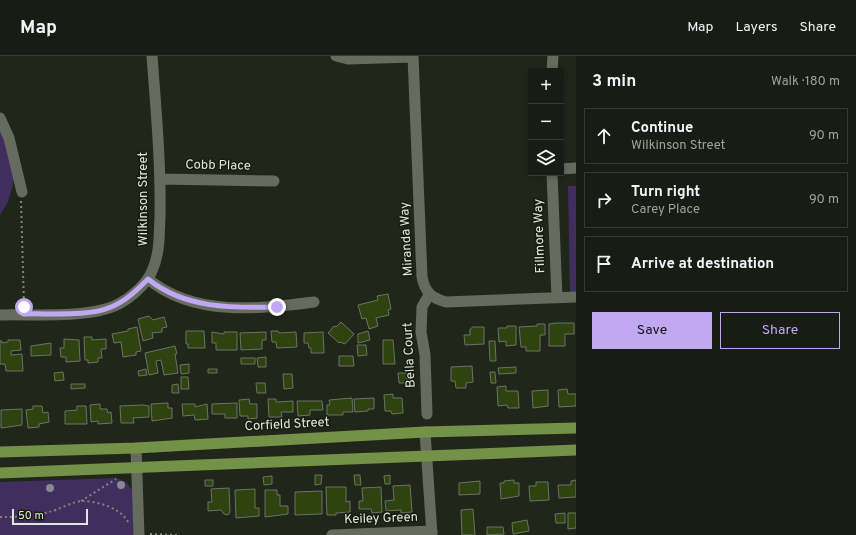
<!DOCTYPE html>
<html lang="en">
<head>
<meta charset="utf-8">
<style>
  :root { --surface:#191c14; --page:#22251d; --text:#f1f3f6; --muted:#9fa1a0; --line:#373a34; --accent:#c1a8f3 }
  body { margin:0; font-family:Overpass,sans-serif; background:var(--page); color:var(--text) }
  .controls { position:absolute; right:12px; top:12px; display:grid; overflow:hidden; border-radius:0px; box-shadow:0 2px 6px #0003 }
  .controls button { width:36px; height:36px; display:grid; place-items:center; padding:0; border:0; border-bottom:1px solid var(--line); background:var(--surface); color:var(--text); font:20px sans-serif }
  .scale { position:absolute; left:12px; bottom:10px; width:76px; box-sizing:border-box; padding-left:4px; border:2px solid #e2e6de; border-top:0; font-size:11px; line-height:14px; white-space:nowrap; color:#e2e6de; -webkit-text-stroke:3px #181d11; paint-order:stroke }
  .stop { position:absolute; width:12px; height:12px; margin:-9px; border:3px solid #c1a8f3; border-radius:50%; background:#fff }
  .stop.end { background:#c1a8f3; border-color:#fff; box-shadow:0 1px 4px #0008 }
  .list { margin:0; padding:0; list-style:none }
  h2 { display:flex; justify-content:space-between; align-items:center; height:52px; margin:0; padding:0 16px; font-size:17px }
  h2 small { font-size:13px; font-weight:400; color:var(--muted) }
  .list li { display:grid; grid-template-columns:26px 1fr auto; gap:12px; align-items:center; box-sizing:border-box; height:56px; margin:0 8px 8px; padding:0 8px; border:1px solid var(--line); border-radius:0px }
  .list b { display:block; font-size:15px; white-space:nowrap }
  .list p { margin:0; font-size:13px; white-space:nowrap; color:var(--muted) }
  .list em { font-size:13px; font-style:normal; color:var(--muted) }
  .actions { display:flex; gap:8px; padding:12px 16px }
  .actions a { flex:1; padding:9px 0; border:1px solid var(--accent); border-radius:0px; text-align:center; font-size:14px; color:var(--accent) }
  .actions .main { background:var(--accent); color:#111 }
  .icon { flex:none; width:22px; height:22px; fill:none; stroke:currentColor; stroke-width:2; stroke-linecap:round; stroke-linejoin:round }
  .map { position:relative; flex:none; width:576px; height:479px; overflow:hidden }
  header { display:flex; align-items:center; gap:24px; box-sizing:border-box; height:56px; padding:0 20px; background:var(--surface); border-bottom:1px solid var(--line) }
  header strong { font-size:19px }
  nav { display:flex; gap:22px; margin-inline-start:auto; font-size:14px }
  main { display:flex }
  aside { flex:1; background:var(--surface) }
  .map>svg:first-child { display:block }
  .green { fill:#402f5e }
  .building { fill:#2f4311; stroke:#6c7365 }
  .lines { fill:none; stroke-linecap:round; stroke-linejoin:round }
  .path { stroke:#81867c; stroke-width:2; stroke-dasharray:2 3; stroke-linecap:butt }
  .minor { stroke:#656c5e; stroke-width:11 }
  .tertiary { stroke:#656c5e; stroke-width:11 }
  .primary { stroke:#739147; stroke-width:11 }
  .tree { fill:#8a8890 }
  .route { stroke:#c1a8f3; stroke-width:5 }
  .labels { text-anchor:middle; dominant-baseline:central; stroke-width:3; stroke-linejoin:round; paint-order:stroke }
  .street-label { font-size:13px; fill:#e2e6de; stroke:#181d11 }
</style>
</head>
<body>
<header>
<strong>Map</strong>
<nav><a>Map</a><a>Layers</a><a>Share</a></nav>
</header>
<main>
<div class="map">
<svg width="576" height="479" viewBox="0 0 576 479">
  <rect width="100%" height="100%" fill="#21261b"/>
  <path class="green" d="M0 71 3 76 14 124 8 146 0 159Z
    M568 130H576V236H570Z
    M117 422 126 426 132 434 134 479H0V426Z"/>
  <path class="building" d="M388 238 391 253 388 254 389 259 376 262 378 270 369 273 366 262 362 263 358 249 378 244 377 240Z
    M149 260 153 264 164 261 167 271 162 272V276L152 277 153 282 143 285 138 263Z
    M341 266 354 278 345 288 340 286 339 287 328 277 334 270 336 271Z
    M556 267H574V278H565V290H549V268Z
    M537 268H545V279H540V295H526V291H521L519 271 537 270Z
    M507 270H516V289L506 290V285L499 286 498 272H507Z
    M137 271 141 295 136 296V299L123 301 121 286 114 287 112 278 128 275V273Z
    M473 271H484V288L465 289 464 279H470V273Z
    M186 275H204L205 292H188V288H186Z
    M271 275H278L279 277 296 276 297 291 277 292 276 286H272Z
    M368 275 370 284 358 287V278Z
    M212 276 224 278V276H237V294H216V287H212Z
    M266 276V284H262V293L241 294 240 277Z
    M323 276 324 297H311V292H309L308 287H304V277Z
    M84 281H92V284L106 283V293H101L102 302H98V306L88 307V304H85Z
    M64 283 79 284 80 305 66 306V301H61L60 292H64Z
    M8 284H20L21 294 11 295V299L22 298 23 315H6L5 308H0V285H2V287L8 286Z
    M383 284H393L395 308H383Z
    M489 285H495L496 305H490Z
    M51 287V299L31 300V290Z
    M357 289H366L367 299 358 300Z
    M175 290 177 298H175L178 317 164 319 161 304 156 305 158 317 149 319 145 297Z
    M339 300H353L354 310H339Z
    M266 301V311H258L257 302Z
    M241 302H255V308H241Z
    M189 308V317L181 318 180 309Z
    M472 310 473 326 466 327V332H456L455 325H451V311Z
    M516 311V317L499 318 498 312Z
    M146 313 147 319 139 320 138 315Z
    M208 313H217V317H208Z
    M63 316 64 324 55 325 54 317Z
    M490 316H495L496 327H491Z
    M398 317H407V327H399Z
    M283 318H292L293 332 284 333Z
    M181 321H188L189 333H181Z
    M256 327H265L266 337H257Z
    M71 328H85V332L71 333Z
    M178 328 179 337H172V329Z
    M506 330V335H518L519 352H508L507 349 498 350 497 331Z
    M567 333 568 338H576V350L559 351 558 334Z
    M548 334V350L533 352 532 335Z
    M393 338V342H402L403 357 392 358 391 355H385L384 339Z
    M352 342 353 356H343V359H327V349H330L329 344Z
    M374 342V353H368V355L355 356 354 343Z
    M249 343 250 348H257V362L248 363V360H240L239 344Z
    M268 343H276V346L293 345V356H281L282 361H269Z
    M297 345H322L323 354H310V359L298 360Z
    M168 347V352H172V362L152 365 151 348Z
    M237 347V362H225V358H212V348Z
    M100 348V353H107L108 357 111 356 112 367 98 368V365L91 366 90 349Z
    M182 348H195V351L207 348 208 363 195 364 194 359 183 360Z
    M143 349 149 350V361L133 362 134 367H121L120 350Z
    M33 350H42L43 357 48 356 49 366 39 368V371L28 372 26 354 33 353Z
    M77 350H86L87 368H65V355L77 354Z
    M22 353V369L1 372V354Z
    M315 419H322L321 428 315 429Z
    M354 419H360L361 429H355Z
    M390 419V428H385L384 420Z
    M272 420V428L264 429 263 421Z
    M205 424H213V430H205Z
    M514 424V427H519V440L501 443 500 427H504V425Z
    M576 424V441L559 442 558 429H571V425Z
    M480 425V438L459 439V427Z
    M536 426H548L549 444 530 445 529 430H536Z
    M410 429 412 456 401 457V454L386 455 385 445 394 444 393 430Z
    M326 431H346V446L350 445V456L336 457V459H327Z
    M381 431 382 456 372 457 371 453H359V445H363L362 432Z
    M229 432 230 456 228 459 224 458 221 454 208 455V446H212L211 433Z
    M255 433V452H259V460L236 462 235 434Z
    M265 434H277V439H280V450H288V458L265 461Z
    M322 435V458L295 459V436Z
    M473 453 475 479H462L461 454Z
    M565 457V467H556L555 458Z
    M568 457H576V472L568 473Z
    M527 464 529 475 513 478 512 467Z
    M487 471H503L504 478 487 479Z"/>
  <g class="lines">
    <path class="path" d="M21 145 24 249
      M81 445 116 423
      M0 461C16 461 33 461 49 456 58 454 74 445 82 445 97 445 121 452 128 466
      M150 478 177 479"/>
    <path class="minor" d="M336 0 348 3 413 1
      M413 0 422 221C425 236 431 242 446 246L576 241
      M552 15 553 0
      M0 62 9 82 22 136
      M561 113 576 112
      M552 117 557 242
      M161 123 274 125
      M148 223C194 261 259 253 314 246
      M0 259C33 258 78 262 109 252 125 247 146 230 152 215 160 198 159 179 160 161 161 107 156 54 152 0
      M427 358 425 299 421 276 422 251 429 239
      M136 392 139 479
      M332 479 432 475"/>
    <path class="tertiary" d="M425 376 432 479"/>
    <path class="primary" d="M0 396 136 392 425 376 576 372
      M0 417 576 394"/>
  </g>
  <g class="tree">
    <circle cx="121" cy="429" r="4"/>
    <circle cx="50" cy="432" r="4"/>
  </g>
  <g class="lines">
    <path class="route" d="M24 251V258C50 257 88 261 111 251 126 245 137 234 148 223 185 253 232 252 277 251"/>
  </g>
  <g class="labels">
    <g class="street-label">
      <text transform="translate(218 110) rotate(1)">Cobb Place</text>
      <text transform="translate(144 143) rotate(-90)">Wilkinson Street</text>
      <text transform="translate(540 180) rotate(-92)">Fillmore Way</text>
      <text transform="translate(407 183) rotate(-93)">Miranda Way</text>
      <text transform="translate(410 299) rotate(-93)">Bella Court</text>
      <text transform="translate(287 369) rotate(-3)">Corfield Street</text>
      <text transform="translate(381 463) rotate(-2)">Keiley Green</text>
    </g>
  </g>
</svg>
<div class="controls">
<button>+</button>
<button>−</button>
<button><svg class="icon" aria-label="layers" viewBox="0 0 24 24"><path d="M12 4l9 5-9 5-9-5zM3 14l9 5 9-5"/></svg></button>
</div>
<div class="scale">50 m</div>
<div class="stop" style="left:24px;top:251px"></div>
<div class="stop end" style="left:277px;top:251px"></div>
</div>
<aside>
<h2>3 min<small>Walk · 180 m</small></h2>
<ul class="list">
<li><svg class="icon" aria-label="ahead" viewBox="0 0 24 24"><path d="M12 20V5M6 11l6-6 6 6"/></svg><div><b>Continue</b><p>Wilkinson Street</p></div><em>90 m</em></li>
<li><svg class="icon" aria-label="right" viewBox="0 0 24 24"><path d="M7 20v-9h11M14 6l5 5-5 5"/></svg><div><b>Turn right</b><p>Carey Place</p></div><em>90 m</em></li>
<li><svg class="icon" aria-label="arrive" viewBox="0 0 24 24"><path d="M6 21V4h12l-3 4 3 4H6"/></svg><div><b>Arrive at destination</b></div></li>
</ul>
<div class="actions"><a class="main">Save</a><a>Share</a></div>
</aside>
</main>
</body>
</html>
